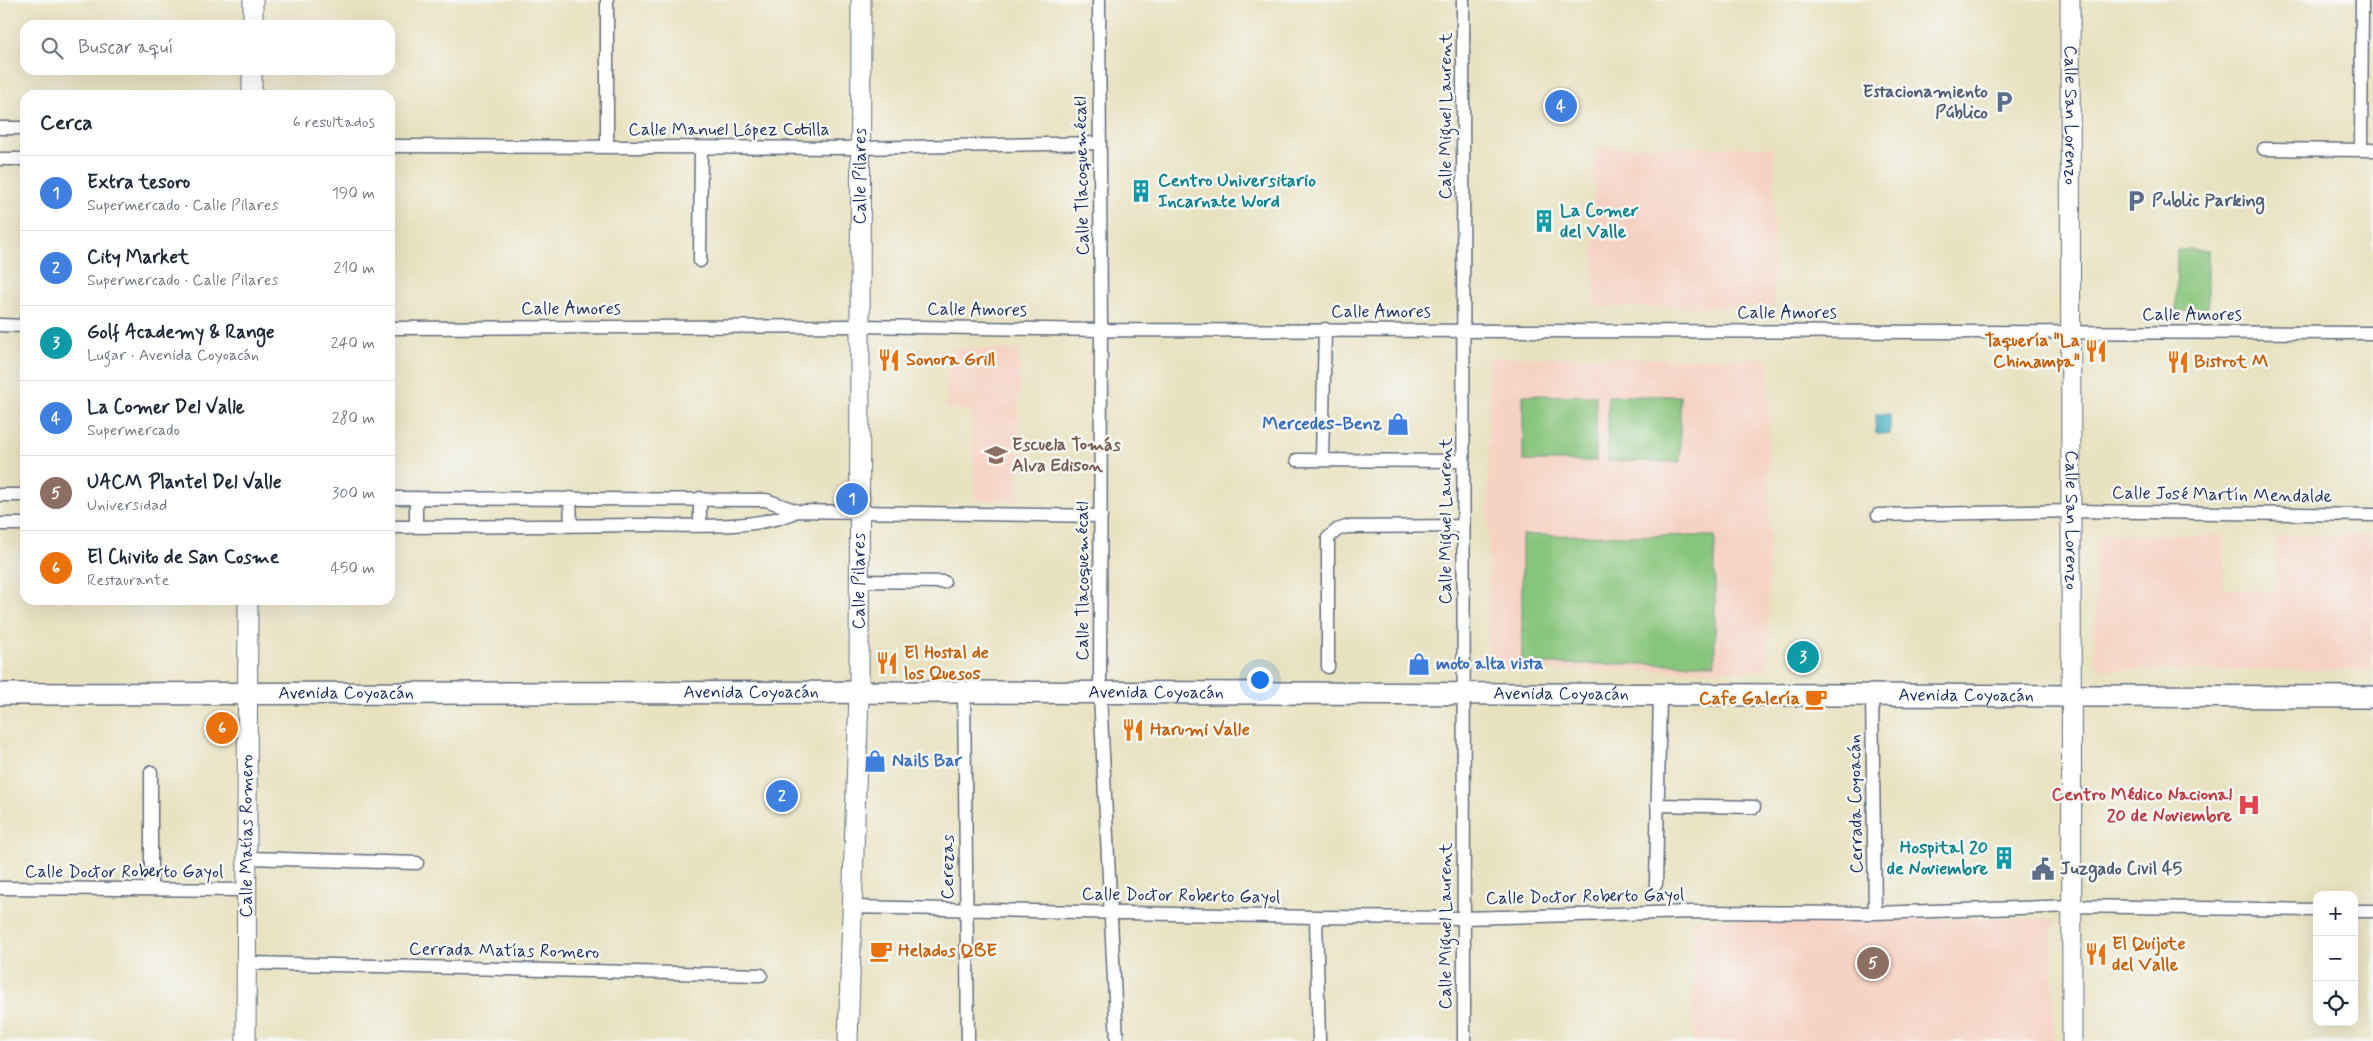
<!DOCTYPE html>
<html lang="es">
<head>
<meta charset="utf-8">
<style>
  :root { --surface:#fff; --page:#f6f6f7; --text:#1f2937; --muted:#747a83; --line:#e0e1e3; --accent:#1a73e8 }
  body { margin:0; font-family:Mynerve,sans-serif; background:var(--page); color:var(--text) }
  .controls { position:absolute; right:15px; bottom:15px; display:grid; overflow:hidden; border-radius:10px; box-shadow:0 5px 20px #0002 }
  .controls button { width:45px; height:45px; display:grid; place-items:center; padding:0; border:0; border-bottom:1px solid var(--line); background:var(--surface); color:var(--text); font:25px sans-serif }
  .you { position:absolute; left:1259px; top:679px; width:18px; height:18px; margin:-12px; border:4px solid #fff; border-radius:50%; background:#1a73e8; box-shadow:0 0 0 8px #1a73e833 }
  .badge { display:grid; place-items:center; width:32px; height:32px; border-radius:50%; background:var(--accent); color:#fff; font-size:16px; font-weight:700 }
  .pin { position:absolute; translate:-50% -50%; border:2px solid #fff; box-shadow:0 1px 5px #0006 }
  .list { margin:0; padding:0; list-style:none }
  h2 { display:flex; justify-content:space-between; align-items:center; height:65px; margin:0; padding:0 20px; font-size:21px }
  h2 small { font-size:16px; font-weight:400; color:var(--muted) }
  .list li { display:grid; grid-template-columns:32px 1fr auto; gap:15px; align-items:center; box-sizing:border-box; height:75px; padding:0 20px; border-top:1px solid var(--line) }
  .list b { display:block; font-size:19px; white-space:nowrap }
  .list p { margin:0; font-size:16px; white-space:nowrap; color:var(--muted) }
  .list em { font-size:16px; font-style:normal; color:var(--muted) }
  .icon { flex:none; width:28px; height:28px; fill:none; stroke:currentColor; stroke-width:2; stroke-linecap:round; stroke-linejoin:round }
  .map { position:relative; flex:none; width:2373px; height:1041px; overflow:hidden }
  .search { position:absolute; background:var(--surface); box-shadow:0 5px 20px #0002; left:20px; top:20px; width:375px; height:55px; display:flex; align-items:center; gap:12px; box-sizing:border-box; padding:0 18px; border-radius:15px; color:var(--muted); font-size:19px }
  .panel { position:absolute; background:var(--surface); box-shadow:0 5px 20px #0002; left:20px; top:90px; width:375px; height:515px; border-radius:15px }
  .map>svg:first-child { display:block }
  .built { fill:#f6d2c3 }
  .green { fill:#87c57c; stroke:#517a6d }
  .water { fill:#48b4c5; stroke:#327292 }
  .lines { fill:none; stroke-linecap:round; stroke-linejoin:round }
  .street-casing { stroke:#636e80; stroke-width:15 }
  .secondary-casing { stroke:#636e80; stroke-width:21 }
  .primary-casing { stroke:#636e80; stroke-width:24 }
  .street { stroke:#fff; stroke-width:12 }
  .secondary { stroke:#fff; stroke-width:19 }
  .primary { stroke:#fff; stroke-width:21 }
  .labels { text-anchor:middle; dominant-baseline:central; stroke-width:5; stroke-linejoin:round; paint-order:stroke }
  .service-label { font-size:18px; font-weight:bold; fill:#4e5e75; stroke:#f6f6f2; text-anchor:start }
  .street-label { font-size:18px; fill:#1b2f5e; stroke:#f6f6f2 }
  .culture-label { font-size:18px; font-weight:bold; fill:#0d838f; stroke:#f6f6f2; text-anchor:start }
  .food-label { font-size:18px; font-weight:bold; fill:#c56008; stroke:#f6f6f2; text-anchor:start }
  .shop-label { font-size:18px; font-weight:bold; fill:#366cbe; stroke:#f6f6f2; text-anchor:start }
  .education-label { font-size:18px; font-weight:bold; fill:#785e54; stroke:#f6f6f2; text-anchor:start }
  .health-label { font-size:18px; font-weight:bold; fill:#be3a42; stroke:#f6f6f2; text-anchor:end }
</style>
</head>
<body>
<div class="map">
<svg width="2373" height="1041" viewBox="0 0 2373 1041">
  <rect width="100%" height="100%" fill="#f6f6f2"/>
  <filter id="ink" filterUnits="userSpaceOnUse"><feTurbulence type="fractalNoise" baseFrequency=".02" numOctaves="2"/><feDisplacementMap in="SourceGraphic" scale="10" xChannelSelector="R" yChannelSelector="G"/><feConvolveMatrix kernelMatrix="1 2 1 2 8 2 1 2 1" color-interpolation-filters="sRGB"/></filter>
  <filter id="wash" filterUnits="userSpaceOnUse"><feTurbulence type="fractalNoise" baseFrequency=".0096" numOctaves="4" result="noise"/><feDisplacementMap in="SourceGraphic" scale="20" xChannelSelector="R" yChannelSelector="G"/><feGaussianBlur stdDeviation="1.12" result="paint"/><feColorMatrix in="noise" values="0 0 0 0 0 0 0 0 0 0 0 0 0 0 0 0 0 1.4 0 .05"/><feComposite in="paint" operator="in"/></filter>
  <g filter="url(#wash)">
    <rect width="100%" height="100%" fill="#e8e2c0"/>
    <path class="built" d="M1594 147H1774V307H1594Z
      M949 348 1019 350 1018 501 975 500 971 410 946 408Z
      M1489 357 1769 359 1768 671 1488 670Z
      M2104 534 2224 535V589L2277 590V535H2373V670H2103L2095 661 2096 543Z
      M1803 918 2053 919V1041H1694L1693 920Z"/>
    <path class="green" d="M2177 250H2208V311H2176Z
      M1523 395 1596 396V461H1523Z
      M1608 396H1680V462L1608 461Z
      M1522 535 1715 536V664H1522Z"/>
    <path class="water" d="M1876 414H1890V434H1876Z"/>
  </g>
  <g filter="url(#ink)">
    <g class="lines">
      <defs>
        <path id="street" d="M1099 0 1101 330 1100 694 1117 1041
          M1463 0 1464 1041
          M0 128H25
          M390 146 860 148 1099 143
          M607 147V0
          M2264 149 2373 150
          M2361 150 2362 0
          M0 159H25
          M700 261 701 148
          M0 325 25 326
          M390 328 860 326 1101 330 2373 333
          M1297 460 1463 461
          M1322 460 1325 329
          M0 495H25
          M390 498 766 500 797 511 1101 516
          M416 498V527
          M570 498 571 526
          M700 498V524
          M1878 515 2071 511 2373 515
          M0 524H25
          M390 527C473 527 557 526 640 525 686 525 758 531 797 511
          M859 581 944 582
          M1328 667V538L1337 530 1346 527 1463 526
          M964 692 968 1041
          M1872 694 1875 913
          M1657 805 1754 807
          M247 858 417 863
          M1656 884 1660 695
          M0 888 247 890
          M151 889V772
          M853 907 1316 917 1462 918 1694 912 1875 913 2072 906 2317 910
          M2354 911H2373
          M1316 917 1319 1041
          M246 963 761 975"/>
        <g id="secondary">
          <path id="s1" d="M2070 0 2072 1041"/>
          <path d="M253 25V0"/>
          <path d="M252 95V70"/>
          <path id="s2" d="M246 1041 248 600"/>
          <path id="s3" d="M848 1041 859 693 861 0"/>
        </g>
        <g id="primary">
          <path id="s4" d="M0 694 964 692 2373 697"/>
        </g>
      </defs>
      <use href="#street" class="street-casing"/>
      <use href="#secondary" class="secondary-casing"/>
      <use href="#primary" class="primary-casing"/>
      <use href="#street" class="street"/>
      <use href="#secondary" class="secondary"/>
      <use href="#primary" class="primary"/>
    </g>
  </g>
  <defs>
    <symbol id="parking-bare" viewBox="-9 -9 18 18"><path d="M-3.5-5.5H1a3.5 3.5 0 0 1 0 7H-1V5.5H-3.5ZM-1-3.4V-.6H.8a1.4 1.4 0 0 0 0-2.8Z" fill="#5c6f8a" stroke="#f6f6f2" stroke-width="2.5" paint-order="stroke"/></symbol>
    <symbol id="building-bare" viewBox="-9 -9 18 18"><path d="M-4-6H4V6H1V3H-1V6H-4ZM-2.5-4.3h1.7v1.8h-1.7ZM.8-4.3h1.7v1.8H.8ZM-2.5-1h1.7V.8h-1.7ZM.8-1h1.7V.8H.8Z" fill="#0f9aa8" stroke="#f6f6f2" stroke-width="2.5" paint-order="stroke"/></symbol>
    <symbol id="restaurant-bare" viewBox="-9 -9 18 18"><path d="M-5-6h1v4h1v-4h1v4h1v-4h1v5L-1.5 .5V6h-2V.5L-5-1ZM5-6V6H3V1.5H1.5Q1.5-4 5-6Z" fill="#e8710a" stroke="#f6f6f2" stroke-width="2.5" paint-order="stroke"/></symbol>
    <symbol id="shop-bare" viewBox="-9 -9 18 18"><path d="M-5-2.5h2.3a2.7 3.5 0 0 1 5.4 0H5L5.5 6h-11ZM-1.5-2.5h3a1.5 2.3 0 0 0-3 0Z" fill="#3f7fe0" stroke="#f6f6f2" stroke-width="2.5" paint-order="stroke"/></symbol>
    <symbol id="school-bare" viewBox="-9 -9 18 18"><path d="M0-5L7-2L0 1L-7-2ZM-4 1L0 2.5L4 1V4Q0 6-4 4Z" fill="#8d6e63" stroke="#f6f6f2" stroke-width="2.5" paint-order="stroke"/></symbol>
    <symbol id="cafe-bare" viewBox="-9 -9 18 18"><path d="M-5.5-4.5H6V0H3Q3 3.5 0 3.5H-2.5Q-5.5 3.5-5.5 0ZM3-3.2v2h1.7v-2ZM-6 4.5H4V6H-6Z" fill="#e8710a" stroke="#f6f6f2" stroke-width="2.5" paint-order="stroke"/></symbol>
    <symbol id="hospital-bare" viewBox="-9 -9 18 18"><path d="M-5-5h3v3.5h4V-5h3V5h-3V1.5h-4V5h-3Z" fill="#e0444e" stroke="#f6f6f2" stroke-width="2.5" paint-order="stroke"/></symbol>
    <symbol id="civic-bare" viewBox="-9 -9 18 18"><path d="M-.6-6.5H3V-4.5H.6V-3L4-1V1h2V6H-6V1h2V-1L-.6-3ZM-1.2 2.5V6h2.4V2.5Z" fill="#5c6f8a" stroke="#f6f6f2" stroke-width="2.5" paint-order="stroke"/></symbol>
  </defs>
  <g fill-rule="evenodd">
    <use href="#parking-bare" x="1988" y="86" width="32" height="32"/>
    <use href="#building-bare" x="1125" y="175" width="32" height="32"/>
    <use href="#parking-bare" x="2120" y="185" width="32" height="32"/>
    <use href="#building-bare" x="1528" y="205" width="32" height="32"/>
    <use href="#restaurant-bare" x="2080" y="335" width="32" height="32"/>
    <use href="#restaurant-bare" x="873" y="344" width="32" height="32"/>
    <use href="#restaurant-bare" x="2162" y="346" width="32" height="32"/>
    <use href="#shop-bare" x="1382" y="408" width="32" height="32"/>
    <use href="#school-bare" x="980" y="439" width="32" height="32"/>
    <use href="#restaurant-bare" x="871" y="647" width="32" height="32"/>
    <use href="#shop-bare" x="1403" y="648" width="32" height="32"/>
    <use href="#cafe-bare" x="1800" y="683" width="32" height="32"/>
    <use href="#restaurant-bare" x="1117" y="714" width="32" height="32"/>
    <use href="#shop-bare" x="859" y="745" width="32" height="32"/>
    <use href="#hospital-bare" x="2233" y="789" width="32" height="32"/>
    <use href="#building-bare" x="1988" y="842" width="32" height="32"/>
    <use href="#civic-bare" x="2027" y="853" width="32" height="32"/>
    <use href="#cafe-bare" x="865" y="935" width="32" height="32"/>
    <use href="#restaurant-bare" x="2080" y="938" width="32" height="32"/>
  </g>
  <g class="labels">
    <g class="service-label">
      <text x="1988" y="92" text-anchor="end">Estacionamiento<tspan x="1988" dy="21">Público</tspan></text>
      <text x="2152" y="201">Public Parking</text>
      <text x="2060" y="869">Juzgado Civil 45</text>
    </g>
    <g class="street-label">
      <text transform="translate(1446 116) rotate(-90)">Calle Miguel Laurent</text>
      <text stroke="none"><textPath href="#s1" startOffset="115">Calle San Lorenzo</textPath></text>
      <text x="729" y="130">Calle Manuel López Cotilla</text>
      <text stroke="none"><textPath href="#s3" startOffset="865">Calle Pilares</textPath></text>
      <text transform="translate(1082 176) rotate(-91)">Calle Tlacoquemécatl</text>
      <text x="571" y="309">Calle Amores</text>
      <text transform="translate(977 310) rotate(1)">Calle Amores</text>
      <text x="1381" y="312">Calle Amores</text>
      <text x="1787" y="313">Calle Amores</text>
      <text x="2192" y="315">Calle Amores</text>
      <text transform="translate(2222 495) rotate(1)">Calle José Martín Mendalde</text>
      <text stroke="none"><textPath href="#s1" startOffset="520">Calle San Lorenzo</textPath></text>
      <text transform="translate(1446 521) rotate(-90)">Calle Miguel Laurent</text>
      <text stroke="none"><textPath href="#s3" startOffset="460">Calle Pilares</textPath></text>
      <text transform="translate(1083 581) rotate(-90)">Calle Tlacoquemécatl</text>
      <text stroke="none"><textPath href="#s4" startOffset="346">Avenida Coyoacán</textPath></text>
      <text stroke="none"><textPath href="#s4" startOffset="751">Avenida Coyoacán</textPath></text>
      <text stroke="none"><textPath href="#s4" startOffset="1156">Avenida Coyoacán</textPath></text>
      <text stroke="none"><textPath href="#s4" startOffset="1966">Avenida Coyoacán</textPath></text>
      <text stroke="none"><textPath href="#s4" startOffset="1561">Avenida Coyoacán</textPath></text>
      <text transform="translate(1856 804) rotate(-91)">Cerrada Coyoacán</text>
      <text stroke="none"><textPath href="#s2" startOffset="205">Calle Matías Romero</textPath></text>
      <text transform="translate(948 867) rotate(-90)">Cerezas</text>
      <text x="124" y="872">Calle Doctor Roberto Gayol</text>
      <text transform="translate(1181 896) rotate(1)">Calle Doctor Roberto Gayol</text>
      <text transform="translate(1585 897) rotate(-1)">Calle Doctor Roberto Gayol</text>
      <text transform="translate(1446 926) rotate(-90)">Calle Miguel Laurent</text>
      <text transform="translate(504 951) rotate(1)">Cerrada Matías Romero</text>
    </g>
    <g class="culture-label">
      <text x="1158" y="181">Centro Universitario<tspan x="1158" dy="21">Incarnate Word</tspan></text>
      <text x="1560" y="211">La Comer<tspan x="1560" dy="21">del Valle</tspan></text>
      <text x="1988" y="848" text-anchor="end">Hospital 20<tspan x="1988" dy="21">de Noviembre</tspan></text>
    </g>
    <g class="food-label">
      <text x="2080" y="341" text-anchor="end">Taquería "La<tspan x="2080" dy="21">Chinampa"</tspan></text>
      <text x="906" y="360">Sonora Grill</text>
      <text x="2194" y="362">Bistrot M</text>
      <text x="904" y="653">El Hostal de<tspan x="904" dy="21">los Quesos</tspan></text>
      <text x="1800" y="699" text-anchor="end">Cafe Galería</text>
      <text x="1150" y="730">Harumi Valle</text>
      <text x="2112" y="944">El Quijote<tspan x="2112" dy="21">del Valle</tspan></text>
      <text x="898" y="951">Helados QBE</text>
    </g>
    <g class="shop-label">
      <text x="1382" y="424" text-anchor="end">Mercedes-Benz</text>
      <text x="1436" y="664">moto alta vista</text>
      <text x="892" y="761">Nails Bar</text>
    </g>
    <g class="education-label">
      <text x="1012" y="445">Escuela Tomás<tspan x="1012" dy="21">Alva Edison</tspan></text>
    </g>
    <g class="health-label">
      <text x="2232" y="795">Centro Médico Nacional<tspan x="2232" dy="21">20 de Noviembre</tspan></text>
    </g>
  </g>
</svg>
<div class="controls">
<button>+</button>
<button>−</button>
<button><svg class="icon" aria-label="locate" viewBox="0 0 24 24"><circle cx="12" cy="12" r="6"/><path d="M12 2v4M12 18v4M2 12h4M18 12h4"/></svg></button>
</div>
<div class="you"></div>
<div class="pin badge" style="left:852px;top:499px;background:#3f7fe0">1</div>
<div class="pin badge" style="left:782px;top:796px;background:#3f7fe0">2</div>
<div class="pin badge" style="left:1803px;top:657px;background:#0f9aa8">3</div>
<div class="pin badge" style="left:1561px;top:106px;background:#3f7fe0">4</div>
<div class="pin badge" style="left:1873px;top:963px;background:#8d6e63">5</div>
<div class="pin badge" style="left:222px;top:728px;background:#e8710a">6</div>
<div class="search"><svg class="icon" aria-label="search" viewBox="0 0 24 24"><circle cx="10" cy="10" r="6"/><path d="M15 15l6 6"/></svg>Buscar aquí</div>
<section class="panel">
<h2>Cerca<small>6 resultados</small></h2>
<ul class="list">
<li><span class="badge" style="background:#3f7fe0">1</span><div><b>Extra tesoro</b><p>Supermercado · Calle Pilares</p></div><em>190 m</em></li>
<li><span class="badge" style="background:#3f7fe0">2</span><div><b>City Market</b><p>Supermercado · Calle Pilares</p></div><em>210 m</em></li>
<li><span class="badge" style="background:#0f9aa8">3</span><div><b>Golf Academy &amp; Range</b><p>Lugar · Avenida Coyoacán</p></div><em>240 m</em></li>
<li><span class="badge" style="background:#3f7fe0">4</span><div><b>La Comer Del Valle</b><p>Supermercado</p></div><em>280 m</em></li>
<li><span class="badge" style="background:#8d6e63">5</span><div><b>UACM Plantel Del Valle</b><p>Universidad</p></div><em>300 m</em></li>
<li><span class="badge" style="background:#e8710a">6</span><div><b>El Chivito de San Cosme</b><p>Restaurante</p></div><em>450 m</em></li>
</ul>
</section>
</div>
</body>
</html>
